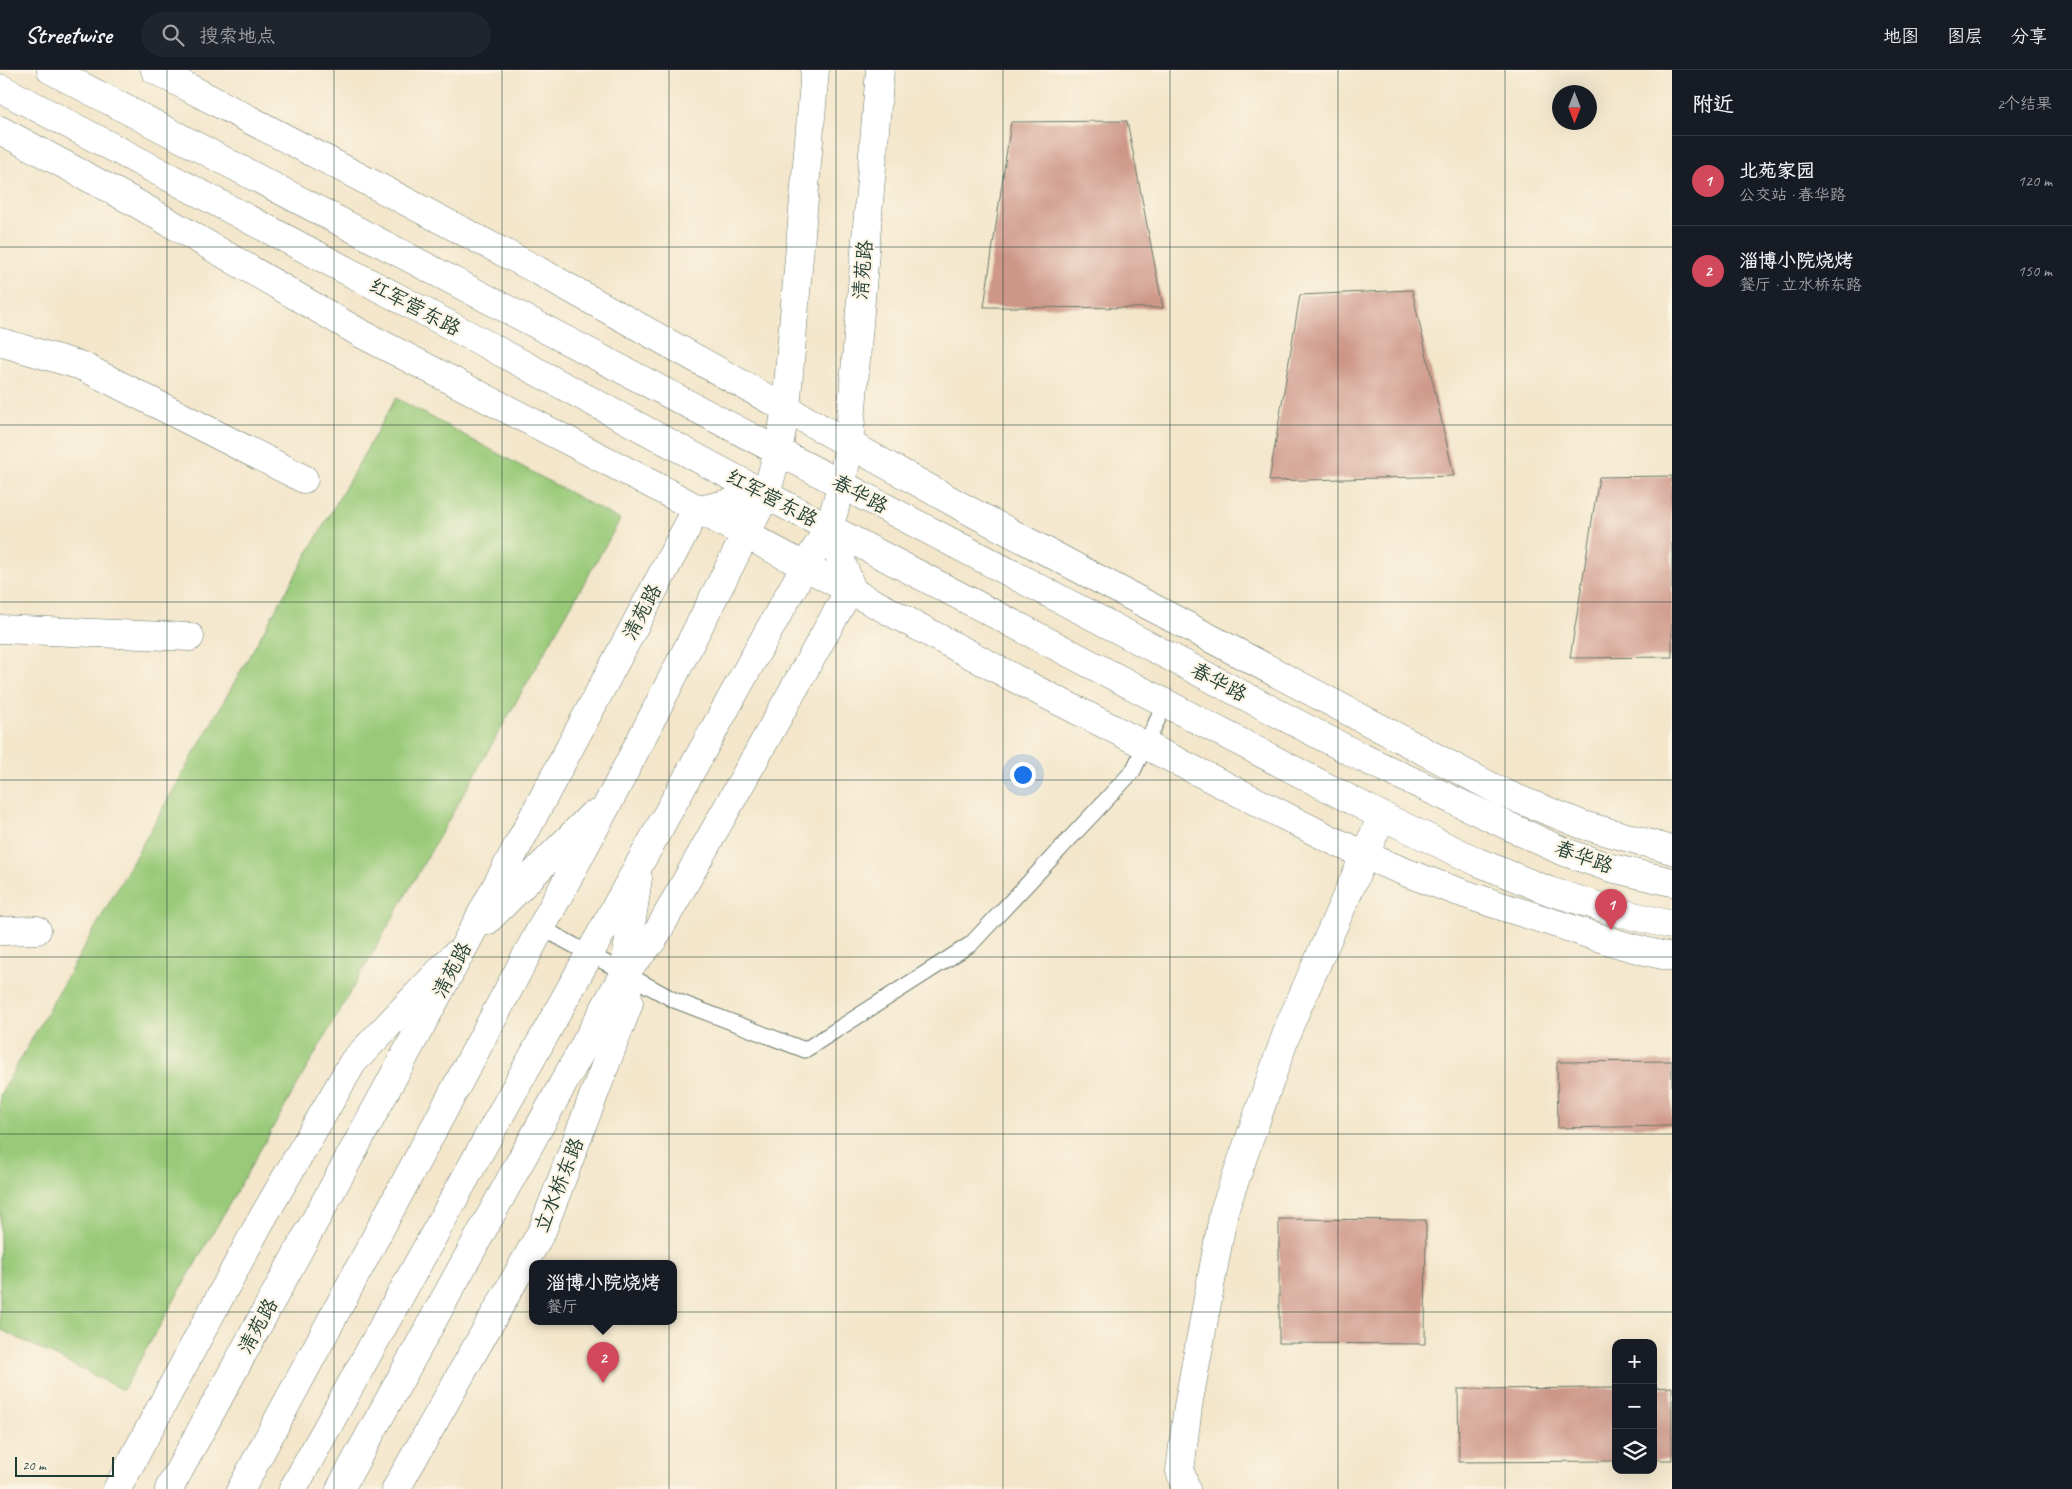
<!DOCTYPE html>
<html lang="zh">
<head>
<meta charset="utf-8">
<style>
  :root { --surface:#171b24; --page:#20242c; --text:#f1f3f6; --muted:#9ea1a6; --line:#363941; --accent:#d1495b }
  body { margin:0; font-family:Caveat,"LXGW WenKai TC",sans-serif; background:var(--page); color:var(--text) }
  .controls { position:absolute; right:15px; bottom:15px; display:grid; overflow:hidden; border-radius:10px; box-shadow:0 5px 20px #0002 }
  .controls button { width:45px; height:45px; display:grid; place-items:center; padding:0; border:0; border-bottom:1px solid var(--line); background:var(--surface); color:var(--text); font:25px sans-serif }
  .compass { position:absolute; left:1552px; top:15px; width:45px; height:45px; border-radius:50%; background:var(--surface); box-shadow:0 5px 20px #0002; rotate:180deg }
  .scale { position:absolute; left:15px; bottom:12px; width:99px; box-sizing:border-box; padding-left:5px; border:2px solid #1f3d34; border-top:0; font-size:14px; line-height:18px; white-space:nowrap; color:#1f3d34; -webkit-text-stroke:4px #fcf5e5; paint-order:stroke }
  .you { position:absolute; left:1022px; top:704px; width:18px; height:18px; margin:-12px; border:4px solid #fff; border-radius:50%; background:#1a73e8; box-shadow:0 0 0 8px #1a73e833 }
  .badge { display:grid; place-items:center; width:32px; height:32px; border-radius:50%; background:var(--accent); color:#fff; font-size:16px; font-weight:700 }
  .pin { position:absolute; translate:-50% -41px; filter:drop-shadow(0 1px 2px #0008) }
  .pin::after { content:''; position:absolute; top:26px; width:18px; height:15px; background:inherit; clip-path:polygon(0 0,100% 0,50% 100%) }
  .popup { position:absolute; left:529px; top:1190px; width:148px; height:65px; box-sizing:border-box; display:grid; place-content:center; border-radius:10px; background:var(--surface); filter:drop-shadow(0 1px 4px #0005); font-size:16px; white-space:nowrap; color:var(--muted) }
  .popup b { font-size:19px; color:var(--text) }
  .popup::after { content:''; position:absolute; left:50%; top:100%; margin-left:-10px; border:10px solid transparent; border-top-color:var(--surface) }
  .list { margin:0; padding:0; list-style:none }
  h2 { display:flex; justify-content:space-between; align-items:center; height:65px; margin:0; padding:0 20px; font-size:21px }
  h2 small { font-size:16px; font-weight:400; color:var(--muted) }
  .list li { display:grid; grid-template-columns:32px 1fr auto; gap:15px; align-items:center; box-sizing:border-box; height:90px; padding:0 20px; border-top:1px solid var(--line) }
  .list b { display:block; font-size:19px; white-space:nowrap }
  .list p { margin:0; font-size:16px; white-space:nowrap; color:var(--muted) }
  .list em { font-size:16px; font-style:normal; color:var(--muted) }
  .icon { flex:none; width:28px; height:28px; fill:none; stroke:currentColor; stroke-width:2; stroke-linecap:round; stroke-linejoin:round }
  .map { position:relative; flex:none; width:1672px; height:1419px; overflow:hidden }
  header { display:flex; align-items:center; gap:30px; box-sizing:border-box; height:70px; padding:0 25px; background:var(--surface); border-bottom:1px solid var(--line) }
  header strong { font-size:24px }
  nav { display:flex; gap:28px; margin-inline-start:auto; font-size:18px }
  .search { width:350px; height:45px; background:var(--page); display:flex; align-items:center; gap:12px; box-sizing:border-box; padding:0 18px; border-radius:28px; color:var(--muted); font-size:19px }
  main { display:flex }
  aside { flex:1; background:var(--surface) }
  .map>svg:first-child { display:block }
  .green { fill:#9aca79; stroke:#5c8456 }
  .building { fill:#cd9688 }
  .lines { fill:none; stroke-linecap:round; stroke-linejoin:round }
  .lane-casing { stroke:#697869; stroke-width:17 }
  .street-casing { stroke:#697869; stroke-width:29 }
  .secondary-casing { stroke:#697869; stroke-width:29 }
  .lane { stroke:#fff; stroke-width:15 }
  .street { stroke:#fff; stroke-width:28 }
  .secondary { stroke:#fff; stroke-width:28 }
  .grid { fill:none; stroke:#1f3d34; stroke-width:1; stroke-opacity:0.55 }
  .labels { text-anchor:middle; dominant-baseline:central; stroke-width:4.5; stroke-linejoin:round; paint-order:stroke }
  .street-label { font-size:20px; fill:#1f3d34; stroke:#fcf5e5 }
</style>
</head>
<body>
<header>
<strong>Streetwise</strong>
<div class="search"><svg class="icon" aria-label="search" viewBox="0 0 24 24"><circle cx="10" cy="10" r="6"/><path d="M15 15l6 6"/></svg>搜索地点</div>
<nav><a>地图</a><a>图层</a><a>分享</a></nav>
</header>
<main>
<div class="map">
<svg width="1672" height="1419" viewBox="0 0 1672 1419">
  <rect width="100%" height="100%" fill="#fcf5e5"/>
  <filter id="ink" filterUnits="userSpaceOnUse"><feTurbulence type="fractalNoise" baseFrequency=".02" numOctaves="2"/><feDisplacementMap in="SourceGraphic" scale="10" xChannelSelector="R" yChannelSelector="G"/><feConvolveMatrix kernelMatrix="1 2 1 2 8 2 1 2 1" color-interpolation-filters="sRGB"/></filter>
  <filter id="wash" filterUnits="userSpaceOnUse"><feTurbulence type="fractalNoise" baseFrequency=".0096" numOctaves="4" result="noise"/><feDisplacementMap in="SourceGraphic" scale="20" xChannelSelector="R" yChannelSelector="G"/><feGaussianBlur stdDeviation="1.12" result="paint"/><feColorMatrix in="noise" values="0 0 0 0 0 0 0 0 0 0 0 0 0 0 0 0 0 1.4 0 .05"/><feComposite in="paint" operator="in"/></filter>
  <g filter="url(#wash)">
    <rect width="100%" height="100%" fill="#f3e6cb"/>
    <path class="green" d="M396 328 620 450 123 1320 0 1259V1025Z"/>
    <g id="blocks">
      <path class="building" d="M1127 51 1163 238 984 237 1011 52Z
        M1412 220 1454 406 1269 411 1300 225Z
        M1672 406V587L1570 588 1599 407Z
        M1672 991V1056L1558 1058 1557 992Z
        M1279 1149 1426 1150 1425 1274 1279 1273Z
        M1672 1317V1390H1653V1318Z
        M1616 1318V1391L1459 1392 1458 1319Z"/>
    </g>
  </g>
  <g filter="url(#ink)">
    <use href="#blocks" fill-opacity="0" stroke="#697869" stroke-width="1"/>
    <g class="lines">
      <defs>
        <path id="lane" d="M542 858 674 930 805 980 971 874 1133 701 1166 632"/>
        <path id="street" d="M155 0 537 200 966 439 1503 723 1583 755 1672 780
          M0 60 134 132 360 263 640 408 1029 616 1330 769C1399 803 1474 828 1548 851 1589 864 1629 879 1672 887
          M0 272 82 296 304 409
          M0 559 190 567
          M0 861 37 860
          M117 1419 259 1154 353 992 455 885
          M396 1419 542 1161 629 933 624 903
          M1186 1419 1180 1401 1188 1336 1224 1141 1290 954 1382 746"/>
        <path id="secondary" d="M51 0 1363 688 1562 781 1611 798 1672 812
          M0 18 480 271 766 425 1382 746 1478 792 1549 821 1621 843 1672 855
          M487 851 592 745
          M624 903 638 808
          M169 1419 466 873 694 444 700 440 766 425
          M241 1419 614 722 766 425 778 381 786 339 815 0
          M293 1419 773 553 805 496 829 458 842 414 849 374 880 0
          M340 1419 624 903 653 870 851 517 829 458"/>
      </defs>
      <use href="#lane" class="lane-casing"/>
      <use href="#street" class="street-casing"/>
      <use href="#secondary" class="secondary-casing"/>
      <use href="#lane" class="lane"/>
      <use href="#street" class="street"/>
      <use href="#secondary" class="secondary"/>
    </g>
  </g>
  <path class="grid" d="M167 0V1419M334 0V1419M502 0V1419M669 0V1419M836 0V1419M1003 0V1419M1170 0V1419M1338 0V1419M1505 0V1419M0 177H1672M0 355H1672M0 532H1672M0 710H1672M0 887H1672M0 1064H1672M0 1242H1672"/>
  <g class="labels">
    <g class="street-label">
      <text transform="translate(863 200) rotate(-85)">清苑路</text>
      <text transform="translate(415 237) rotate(28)">红军营东路</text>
      <text transform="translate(860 424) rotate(28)">春华路</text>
      <text transform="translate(772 428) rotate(28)">红军营东路</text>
      <text transform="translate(642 542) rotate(-62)">清苑路</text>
      <text transform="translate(1219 612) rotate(28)">春华路</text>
      <text transform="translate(1584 787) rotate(20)">春华路</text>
      <text transform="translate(452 900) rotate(-62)">清苑路</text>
      <text transform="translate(559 1115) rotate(-68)">立水桥东路</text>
      <text transform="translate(258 1256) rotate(-61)">清苑路</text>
    </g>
  </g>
</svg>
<div class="controls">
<button>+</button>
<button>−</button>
<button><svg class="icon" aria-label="layers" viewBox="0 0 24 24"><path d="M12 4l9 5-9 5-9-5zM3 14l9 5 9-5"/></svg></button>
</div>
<svg class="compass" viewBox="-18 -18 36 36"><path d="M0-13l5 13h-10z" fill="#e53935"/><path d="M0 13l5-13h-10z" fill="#9ea1a6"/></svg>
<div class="scale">20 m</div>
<div class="you"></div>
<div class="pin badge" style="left:1611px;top:860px">1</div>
<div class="pin badge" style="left:603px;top:1313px">2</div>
<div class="popup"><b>淄博小院烧烤</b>餐厅</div>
</div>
<aside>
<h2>附近<small>2个结果</small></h2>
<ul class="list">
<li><span class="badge">1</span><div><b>北苑家园</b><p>公交站 · 春华路</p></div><em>120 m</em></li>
<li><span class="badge">2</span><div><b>淄博小院烧烤</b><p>餐厅 · 立水桥东路</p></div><em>150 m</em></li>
</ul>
</aside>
</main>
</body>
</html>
